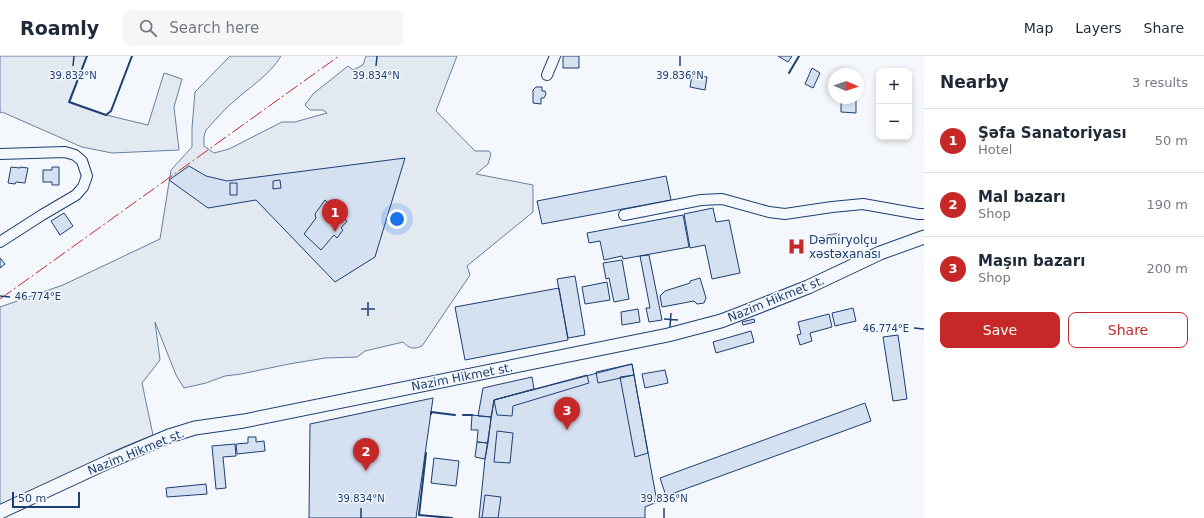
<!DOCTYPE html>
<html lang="en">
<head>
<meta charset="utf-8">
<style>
  :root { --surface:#fff; --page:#f6f6f7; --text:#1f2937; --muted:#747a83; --line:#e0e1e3; --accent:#c62828 }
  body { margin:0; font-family:"DejaVu Sans",sans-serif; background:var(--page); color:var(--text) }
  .controls { position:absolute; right:12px; top:12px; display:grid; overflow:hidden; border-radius:8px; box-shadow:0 2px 6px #0003 }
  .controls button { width:36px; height:36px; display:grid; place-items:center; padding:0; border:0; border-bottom:1px solid var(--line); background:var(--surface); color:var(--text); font:20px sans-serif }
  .compass { position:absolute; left:828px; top:12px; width:36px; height:36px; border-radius:50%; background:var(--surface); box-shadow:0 2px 6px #0003; rotate:92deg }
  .scale { position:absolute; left:12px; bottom:10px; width:68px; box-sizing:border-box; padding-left:4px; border:2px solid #1d3f73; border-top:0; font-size:11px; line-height:14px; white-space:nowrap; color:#1d3f73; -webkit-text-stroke:3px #f4f7fb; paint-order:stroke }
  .you { position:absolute; left:397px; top:163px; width:14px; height:14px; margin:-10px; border:3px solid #fff; border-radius:50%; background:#1a73e8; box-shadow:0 0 0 6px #1a73e833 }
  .badge { display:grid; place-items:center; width:26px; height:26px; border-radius:50%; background:var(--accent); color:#fff; font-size:13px; font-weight:700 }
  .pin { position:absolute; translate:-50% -33px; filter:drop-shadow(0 1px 2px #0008) }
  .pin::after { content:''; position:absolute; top:21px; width:14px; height:12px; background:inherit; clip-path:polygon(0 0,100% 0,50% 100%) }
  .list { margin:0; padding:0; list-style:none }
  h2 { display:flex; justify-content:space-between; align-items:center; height:52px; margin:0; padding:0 16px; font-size:17px }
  h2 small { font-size:13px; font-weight:400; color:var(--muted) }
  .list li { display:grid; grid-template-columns:26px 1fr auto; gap:12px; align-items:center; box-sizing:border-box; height:64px; padding:0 16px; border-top:1px solid var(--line) }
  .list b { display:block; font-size:15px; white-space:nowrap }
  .list p { margin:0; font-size:13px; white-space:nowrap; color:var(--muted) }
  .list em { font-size:13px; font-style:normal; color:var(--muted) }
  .actions { display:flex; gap:8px; padding:12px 16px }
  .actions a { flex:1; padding:9px 0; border:1px solid var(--accent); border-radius:8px; text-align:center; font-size:14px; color:var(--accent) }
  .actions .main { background:var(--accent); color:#fff }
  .icon { flex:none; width:22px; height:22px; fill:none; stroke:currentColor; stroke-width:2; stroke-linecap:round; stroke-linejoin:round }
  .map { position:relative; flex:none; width:924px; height:462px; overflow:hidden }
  header { display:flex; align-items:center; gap:24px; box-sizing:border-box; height:56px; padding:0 20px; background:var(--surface); border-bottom:1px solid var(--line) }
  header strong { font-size:19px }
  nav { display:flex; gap:22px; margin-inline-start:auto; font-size:14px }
  .search { width:280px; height:36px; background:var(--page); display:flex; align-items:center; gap:10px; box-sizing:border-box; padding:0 14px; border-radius:8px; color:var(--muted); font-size:15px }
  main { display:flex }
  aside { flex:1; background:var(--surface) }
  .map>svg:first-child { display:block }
  .green { fill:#e3e9f0; stroke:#687fa3 }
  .water { fill:#cfd7e4; stroke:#687fa3 }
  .building { fill:#d5e0f0; stroke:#1d3f73 }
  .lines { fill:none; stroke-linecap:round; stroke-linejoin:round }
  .minor-casing { stroke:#1d3f73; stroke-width:12 }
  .major-casing { stroke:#1d3f73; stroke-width:15 }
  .minor { stroke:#f4f7fb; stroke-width:10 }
  .major { stroke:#f4f7fb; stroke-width:13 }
  .wall { stroke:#1d3f73; stroke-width:2 }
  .power { stroke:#c62828; stroke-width:1; stroke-dasharray:14 3 2 3; stroke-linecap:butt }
  .ticks { fill:none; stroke:#1d3f73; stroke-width:1.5 }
  .labels { text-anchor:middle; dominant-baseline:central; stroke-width:3; stroke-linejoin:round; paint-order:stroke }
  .poi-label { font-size:12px; fill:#1d3f73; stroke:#f4f7fb; text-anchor:start }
  .street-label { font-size:12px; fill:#1d3f73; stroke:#f4f7fb }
  .ticks-label { font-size:10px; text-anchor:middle; fill:#1d3f73; stroke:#f4f7fb; stroke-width:3; stroke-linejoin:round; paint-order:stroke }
</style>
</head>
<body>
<header>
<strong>Roamly</strong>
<div class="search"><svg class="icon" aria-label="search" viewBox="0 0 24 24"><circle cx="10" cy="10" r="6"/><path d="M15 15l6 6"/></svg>Search here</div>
<nav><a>Map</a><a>Layers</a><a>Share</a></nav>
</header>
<main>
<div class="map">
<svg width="924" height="462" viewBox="0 0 924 462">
  <rect width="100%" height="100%" fill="#f4f7fb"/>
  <path class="green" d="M0 0H87L70 46 106 59 148 69 164 17 182 23 174 51 179 94 112 97 82 91 2 56 0 57Z
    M230 0H281C270 19 248 32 232 47 222 55 215 65 206 74L204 80V90L214 97 229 93 282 66H295L327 57 323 54H310L305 49 313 38 348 10 353 14 363 9 366 0H457L436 55 475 95H489L491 98 488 108 476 118 533 129V156L467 210 470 219 422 290C413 294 409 292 403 286L365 295 357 301 325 302 289 308 241 318 225 320 206 327 184 332 176 319 155 266 160 304 142 327 153 379 121 392 14 446 0 450V251L63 229 160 183 171 114 192 91V72L195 36Z"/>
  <path class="water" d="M840 177 842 186 828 188 827 179Z"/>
  <path class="building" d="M563 0H579V12H563Z
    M778 0H792L788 6Z
    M812 12 820 17 813 32 805 28Z
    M692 19 707 21 705 34 690 31Z
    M536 31H542V35H545L546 38 544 42H541V48L533 47V34Z
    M841 43 856 44V57L841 56Z
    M405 102 375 201 335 226 256 144 208 152 169 124 189 110 206 120 227 125Z
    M11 111 20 112V111L28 112 25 127 16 126 15 128 8 127Z
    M52 111H59V129H52V126H43V114H52Z
    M666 120 671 144 542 168 537 145Z
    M280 124 281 132 273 133V125Z
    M230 127H237V139H230Z
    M325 144 334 153 336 151 344 159 342 161 347 165 341 172 343 174 337 182 334 179 321 194 304 178 316 162 315 158Z
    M713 152 716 166 729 164 740 217 712 223 705 189 690 192 684 158Z
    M64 157 73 170 60 179 51 165Z
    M683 159 689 191 623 203 622 200 604 204 600 185 589 187 587 177Z
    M649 199 662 264 649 266 646 252H650L640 200Z
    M0 202 5 208 0 212Z
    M622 204 629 243 614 246 609 222 606 223 603 207Z
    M575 220 585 279 568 282 557 223Z
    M700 222 706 242 704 247 697 248 694 245 662 251 660 240 665 235 690 227V225Z
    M607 226 610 244 585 248 582 231Z
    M559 232 568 284 465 304 455 251Z
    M853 252 856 265 835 270 832 257Z
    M638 253 640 266 622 269 621 256Z
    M829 258 832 271 810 277 812 285 800 289 797 279 801 278 798 266Z
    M754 263 755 266 743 269 742 266Z
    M751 275 754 286 716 297 713 286Z
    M898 279 907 343 893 345 883 281Z
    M632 308 634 319 598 327 596 316Z
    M632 308 657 446 645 451V462H479L485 403 494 344Z
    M665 314 668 327 645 332 642 318Z
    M587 319 589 327 513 350 512 360 497 359 494 344Z
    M634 319 648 397 635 401 620 321Z
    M532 321 534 333 494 344 491 361 478 360 483 332Z
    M433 342 416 462H309L310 368Z
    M865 347 871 365 666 440 660 422Z
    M472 359 491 361 488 387 477 386 478 374H471Z
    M497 375 513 377 510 407 494 406Z
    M248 381H256V386L264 385 265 395 237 398 236 388 248 387Z
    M477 386 488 387 485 403 475 401Z
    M235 388 236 400 223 401 226 432 216 433 212 390Z
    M434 402 459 405 456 430 431 427Z
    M206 428 207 438 167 441 166 432Z
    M485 439 501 441 498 462H482Z"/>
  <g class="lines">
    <defs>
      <path id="minor" d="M547 19 555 0
        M0 98 65 96 75 99 82 105 87 120 83 131 76 139 42 159 0 186
        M624 159 701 144 722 143 769 156 785 158 832 151 863 148 919 158H924"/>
      <path id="major" d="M0 456 110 405 169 380 195 372 244 365 668 279 721 265 742 257 808 231 880 197 924 181"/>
    </defs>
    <use href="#minor" class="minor-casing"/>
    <use href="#major" class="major-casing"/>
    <use href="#minor" class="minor"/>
    <use href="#major" class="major"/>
    <path class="wall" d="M87 0 69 46 106 59 111 55 132 0
      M789 17 799 0
      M431 358V356L455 359
      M463 359H472
      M426 397 419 459 452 462"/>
    <path class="power" d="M0 243 339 0"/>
  </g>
  <path class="ticks" d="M73 10 74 0M376 10 377 0M680 10V0M0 240 10 241M361 253H375M368 260V246M664 263 678 264M670 271 671 257M914 272 924 273M361 462V452M664 462V452"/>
  <defs>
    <symbol id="hospital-bare" viewBox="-9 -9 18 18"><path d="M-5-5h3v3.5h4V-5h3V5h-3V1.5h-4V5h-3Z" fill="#c62828" stroke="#f4f7fb" stroke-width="2.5" paint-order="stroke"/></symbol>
  </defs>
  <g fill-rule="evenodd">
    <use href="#hospital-bare" x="784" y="178" width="25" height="25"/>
  </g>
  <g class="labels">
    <g class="poi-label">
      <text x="809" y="184">Dəmiryolçu<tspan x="809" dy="14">xəstəxanası</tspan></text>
    </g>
    <g class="street-label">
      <text transform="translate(776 243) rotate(-22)">Nazim Hikmet st.</text>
      <text transform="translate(462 321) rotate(-11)">Nazim Hikmet st.</text>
      <text transform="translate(136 396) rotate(-22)">Nazim Hikmet st.</text>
    </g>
  </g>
  <g class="ticks-label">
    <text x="73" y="23">39.832°N</text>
    <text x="376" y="23">39.834°N</text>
    <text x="680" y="23">39.836°N</text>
    <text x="38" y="244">46.774°E</text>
    <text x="886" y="276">46.774°E</text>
    <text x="361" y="446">39.834°N</text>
    <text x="664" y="446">39.836°N</text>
  </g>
</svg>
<div class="controls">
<button>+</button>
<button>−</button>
</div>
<svg class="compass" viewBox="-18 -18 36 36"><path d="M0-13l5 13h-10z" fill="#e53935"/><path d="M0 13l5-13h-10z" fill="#747a83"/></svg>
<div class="scale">50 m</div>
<div class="you"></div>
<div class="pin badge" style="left:335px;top:176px">1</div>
<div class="pin badge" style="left:366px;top:415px">2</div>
<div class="pin badge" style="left:567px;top:374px">3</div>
</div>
<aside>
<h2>Nearby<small>3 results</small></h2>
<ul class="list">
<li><span class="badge">1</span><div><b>Şəfa Sanatoriyası</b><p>Hotel</p></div><em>50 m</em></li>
<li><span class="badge">2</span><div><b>Mal bazarı</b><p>Shop</p></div><em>190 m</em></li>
<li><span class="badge">3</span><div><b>Maşın bazarı</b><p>Shop</p></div><em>200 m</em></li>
</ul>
<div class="actions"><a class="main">Save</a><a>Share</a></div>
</aside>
</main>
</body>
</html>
